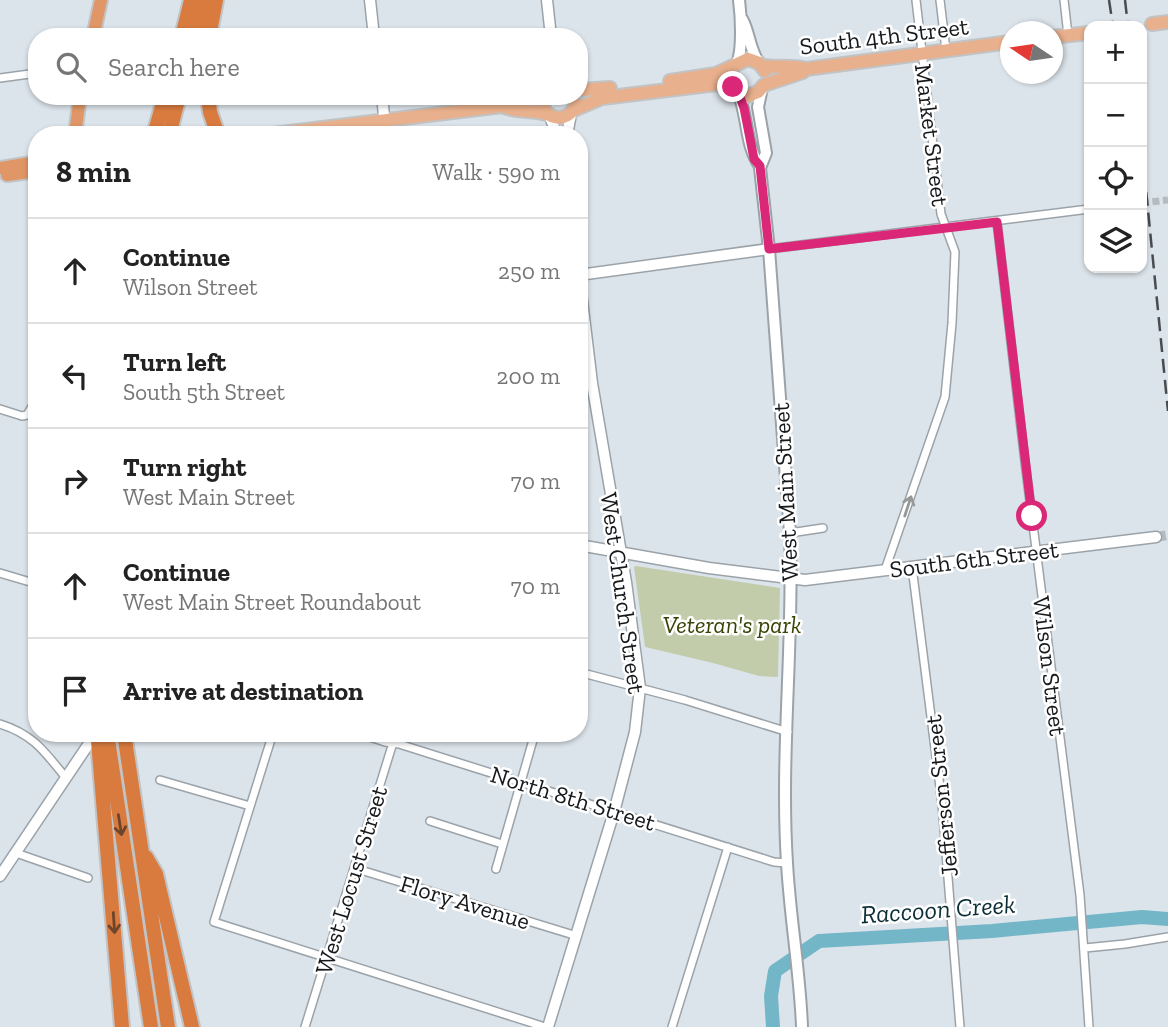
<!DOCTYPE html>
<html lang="en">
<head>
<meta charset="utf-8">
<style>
  :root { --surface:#fff; --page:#f6f6f6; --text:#222; --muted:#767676; --line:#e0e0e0 }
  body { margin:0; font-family:"Zilla Slab",serif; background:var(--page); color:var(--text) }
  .controls { position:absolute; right:21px; top:21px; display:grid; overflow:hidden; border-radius:14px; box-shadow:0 2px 5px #0004 }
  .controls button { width:63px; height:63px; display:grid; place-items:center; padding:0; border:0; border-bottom:2px solid var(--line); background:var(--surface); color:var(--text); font:35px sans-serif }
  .compass { position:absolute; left:1000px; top:21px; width:63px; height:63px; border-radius:50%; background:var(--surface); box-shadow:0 2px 5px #0004; rotate:283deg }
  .stop { position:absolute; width:21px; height:21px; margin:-16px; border:5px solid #db2777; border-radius:50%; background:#fff }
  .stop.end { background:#db2777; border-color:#fff; box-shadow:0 2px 7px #0008 }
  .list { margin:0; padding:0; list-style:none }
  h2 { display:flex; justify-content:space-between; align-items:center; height:91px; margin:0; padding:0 28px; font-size:30px }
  h2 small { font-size:23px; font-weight:400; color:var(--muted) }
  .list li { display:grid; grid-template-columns:46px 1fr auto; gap:21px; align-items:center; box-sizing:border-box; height:105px; padding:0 28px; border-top:2px solid var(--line) }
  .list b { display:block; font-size:26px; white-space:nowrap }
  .list p { margin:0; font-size:23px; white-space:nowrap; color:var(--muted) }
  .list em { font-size:23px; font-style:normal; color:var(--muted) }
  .icon { flex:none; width:38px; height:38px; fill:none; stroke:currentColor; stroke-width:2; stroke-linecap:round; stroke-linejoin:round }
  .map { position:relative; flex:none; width:1168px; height:1027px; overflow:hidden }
  .search { position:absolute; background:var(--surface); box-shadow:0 2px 5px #0004; left:28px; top:28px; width:560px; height:77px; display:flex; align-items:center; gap:18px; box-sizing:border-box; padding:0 24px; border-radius:28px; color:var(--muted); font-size:26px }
  .panel { position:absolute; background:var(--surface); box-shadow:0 2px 5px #0004; left:28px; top:126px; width:560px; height:616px; border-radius:28px }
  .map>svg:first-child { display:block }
  .green { fill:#c2ccab }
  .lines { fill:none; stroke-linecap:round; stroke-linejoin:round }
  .river { stroke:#73b6c8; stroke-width:14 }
  .minor-tunnel { stroke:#b4bbc1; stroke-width:7; stroke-dasharray:7 3.5; stroke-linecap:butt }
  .tertiary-tunnel { stroke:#b4bbc1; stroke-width:10; stroke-dasharray:10 5; stroke-linecap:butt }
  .minor-casing { stroke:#9ba3a9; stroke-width:10 }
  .tertiary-casing { stroke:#9ba3a9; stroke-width:13 }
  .secondary-casing { stroke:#9ba3a9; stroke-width:14 }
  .primary-casing { stroke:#c2c3c4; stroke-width:16 }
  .trunk-casing { stroke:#c2c3c4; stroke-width:16 }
  .motorway-casing { stroke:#c2c3c4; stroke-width:18 }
  .minor { stroke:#fff; stroke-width:7 }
  .tertiary { stroke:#fff; stroke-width:10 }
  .secondary { stroke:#fff; stroke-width:10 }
  .primary { stroke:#e8b08c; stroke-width:12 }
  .trunk { stroke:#e09666; stroke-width:12 }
  .motorway { stroke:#d97b3f; stroke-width:14 }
  .rail { stroke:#484c50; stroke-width:2.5; stroke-dasharray:14 7; stroke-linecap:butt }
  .oneway { stroke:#969898 }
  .oneway2 { stroke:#6e452b }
  .route { stroke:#db2777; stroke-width:9 }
  .labels { text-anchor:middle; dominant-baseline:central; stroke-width:5; stroke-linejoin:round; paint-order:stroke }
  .street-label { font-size:24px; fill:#16191b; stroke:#fff }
  .park-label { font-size:24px; font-style:italic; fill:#374304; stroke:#fff }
  .water-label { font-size:26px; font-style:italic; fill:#0c2e36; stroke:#fff }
</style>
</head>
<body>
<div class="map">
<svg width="1168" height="1027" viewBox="0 0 1168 1027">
  <rect width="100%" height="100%" fill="#dce4eb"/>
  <path class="green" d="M636 566 780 588 778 677 759 676 713 663 645 647 634 567Z"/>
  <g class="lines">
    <path class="river" d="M773 1027 771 996 775 971 819 941 992 931 1142 917 1168 919"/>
    <path class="minor-tunnel" d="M1142 203 1168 200"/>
    <path class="tertiary-tunnel" d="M1156 537 1168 535"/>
    <defs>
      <path id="minor" d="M940 0 946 50
        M1064 0 1068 35
        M0 78 37 73
        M37 210V217
        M997 222 1025 462 1080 895 1089 1027
        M769 249 1089 209
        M0 409 22 416 27 415 37 398
        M790 533 823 528
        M912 567 942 803 960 1027
        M885 570 945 397 952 323 955 252 941 214 916 0
        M0 573 37 584
        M579 672 685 700 788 732
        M0 724C33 734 45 752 66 778
        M273 733 214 922 545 1027
        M358 733 385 742 399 744 774 862 787 863
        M160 780 250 806
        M430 821 502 844
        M16 853 88 878
        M354 868 577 936
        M496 869 535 733
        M1085 948 1125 944 1168 937
        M305 1027 396 733
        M672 1027 728 847"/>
      <path id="tertiary" d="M370 0 374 37
        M547 0 551 37
        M382 96 386 135
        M550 117 557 135
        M567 135 571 114
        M579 275 769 249
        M579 545 709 568 805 580 1156 537
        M0 876 96 733
        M548 1027 614 812 635 732 640 688 626 582 592 383 579 275"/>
      <path id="secondary" d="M742 19C750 33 749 49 759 63
        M737 63C743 50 741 15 739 0
        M762 88 758 107 766 153 760 168 769 249 790 533C794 643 780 753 787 863 790 918 800 972 802 1027
        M738 92C748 116 745 146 760 166"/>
      <path id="primary" d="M1152 24 1168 22
        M1052 37 1089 33
        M762 66C775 68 797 65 806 69L1010 42
        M670 81 716 74 748 59 759 63 765 71
        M579 90 610 88
        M542 96C539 120 569 126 576 104
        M502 106 509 101 536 96
        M574 110 602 98 717 84 748 96 758 92 764 85 803 72
        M265 135 502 106C516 113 532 109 546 114"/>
      <path id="trunk" d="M93 37 101 0
        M75 135 80 96
        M0 168 37 162
        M7 175 37 171"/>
      <path id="motorway" d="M182 37 191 0
        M195 37 204 0
        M209 37 216 0
        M208 96 210 112 218 135
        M154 135 165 96
        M169 135 179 96
        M99 733 98 741 122 1027
        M107 733 151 1027
        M124 733 168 1027
        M146 857 156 874 192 1027"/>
    </defs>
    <use href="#minor" class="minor-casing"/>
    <use href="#tertiary" class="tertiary-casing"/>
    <use href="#secondary" class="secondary-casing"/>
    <use href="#primary" class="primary-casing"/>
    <use href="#trunk" class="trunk-casing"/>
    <use href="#motorway" class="motorway-casing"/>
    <use href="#minor" class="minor"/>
    <use href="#tertiary" class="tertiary"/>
    <use href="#secondary" class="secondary"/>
    <use href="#primary" class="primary"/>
    <use href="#trunk" class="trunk"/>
    <use href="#motorway" class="motorway"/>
    <path class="rail" d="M1109 0 1113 26
      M1125 0 1128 26
      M1142 150 1168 411"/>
  </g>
  <defs><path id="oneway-shaft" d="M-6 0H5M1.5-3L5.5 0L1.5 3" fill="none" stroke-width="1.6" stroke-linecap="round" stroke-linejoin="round" transform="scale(1.75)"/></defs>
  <use class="oneway" href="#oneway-shaft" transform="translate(908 506) rotate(-72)"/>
  <g class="oneway2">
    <use href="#oneway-shaft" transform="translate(120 825) rotate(81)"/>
    <use href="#oneway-shaft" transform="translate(114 923) rotate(86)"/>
  </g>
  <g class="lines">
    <path class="route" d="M733 87 738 92 744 108 754 159 760 166 769 249 997 222 1032 516"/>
  </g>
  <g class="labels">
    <g class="street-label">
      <text transform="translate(884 36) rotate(-7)">South 4th Street</text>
      <text transform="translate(932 135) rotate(83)">Market Street</text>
      <text transform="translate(785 492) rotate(-93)">West Main Street</text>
      <text transform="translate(974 559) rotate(-7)">South 6th Street</text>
      <text transform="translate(623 593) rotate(82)">West Church Street</text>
      <text transform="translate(1050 666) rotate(83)">Wilson Street</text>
      <text transform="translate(941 796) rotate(-96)">Jefferson Street</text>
      <text transform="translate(573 798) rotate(17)">North 8th Street</text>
      <text transform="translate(351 880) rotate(-73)">West Locust Street</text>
      <text transform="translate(465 902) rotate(17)">Flory Avenue</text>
    </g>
    <g class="park-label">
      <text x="732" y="624">Veteran's park</text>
    </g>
    <g class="water-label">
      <text transform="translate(938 909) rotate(-4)">Raccoon Creek</text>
    </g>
  </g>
</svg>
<div class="controls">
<button>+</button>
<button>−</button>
<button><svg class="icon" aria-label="locate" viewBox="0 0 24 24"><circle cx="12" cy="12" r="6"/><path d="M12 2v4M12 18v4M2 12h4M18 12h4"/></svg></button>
<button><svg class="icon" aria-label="layers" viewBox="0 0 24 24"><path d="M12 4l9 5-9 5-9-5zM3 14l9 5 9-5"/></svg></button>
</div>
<svg class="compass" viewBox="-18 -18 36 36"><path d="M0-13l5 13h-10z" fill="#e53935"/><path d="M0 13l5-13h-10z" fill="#767676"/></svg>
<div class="stop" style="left:1032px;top:516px"></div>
<div class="stop end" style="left:733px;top:87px"></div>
<div class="search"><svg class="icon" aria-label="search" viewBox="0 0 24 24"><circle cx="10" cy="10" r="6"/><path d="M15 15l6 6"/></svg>Search here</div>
<section class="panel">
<h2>8 min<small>Walk · 590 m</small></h2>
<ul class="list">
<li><svg class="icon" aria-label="ahead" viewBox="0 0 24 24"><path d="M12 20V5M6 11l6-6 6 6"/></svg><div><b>Continue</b><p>Wilson Street</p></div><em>250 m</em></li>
<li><svg class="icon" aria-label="left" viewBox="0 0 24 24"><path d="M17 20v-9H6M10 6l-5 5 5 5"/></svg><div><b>Turn left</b><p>South 5th Street</p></div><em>200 m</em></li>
<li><svg class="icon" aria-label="right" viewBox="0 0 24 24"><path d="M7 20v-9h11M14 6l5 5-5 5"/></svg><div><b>Turn right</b><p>West Main Street</p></div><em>70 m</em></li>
<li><svg class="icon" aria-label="ahead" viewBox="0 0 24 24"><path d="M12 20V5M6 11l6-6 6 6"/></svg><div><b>Continue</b><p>West Main Street Roundabout</p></div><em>70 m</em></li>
<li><svg class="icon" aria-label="arrive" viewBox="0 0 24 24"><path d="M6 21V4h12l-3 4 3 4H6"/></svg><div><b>Arrive at destination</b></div></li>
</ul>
</section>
</div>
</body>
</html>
